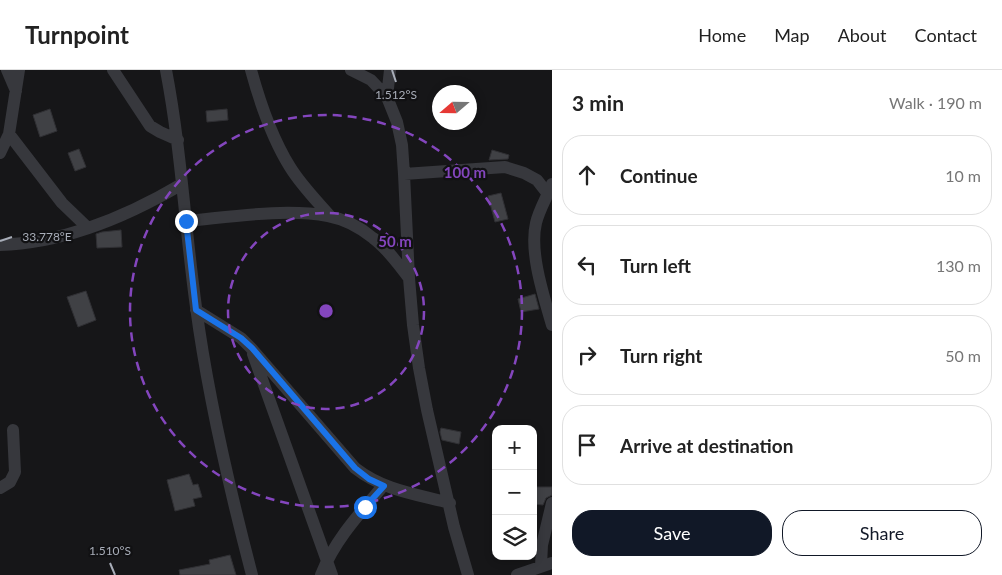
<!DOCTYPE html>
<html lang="en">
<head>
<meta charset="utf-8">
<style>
  :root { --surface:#fff; --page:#f6f6f6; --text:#222; --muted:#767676; --line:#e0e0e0; --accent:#111827 }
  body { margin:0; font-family:Lato,sans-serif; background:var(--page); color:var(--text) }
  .controls { position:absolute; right:15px; bottom:15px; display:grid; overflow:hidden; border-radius:10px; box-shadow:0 2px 8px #0003 }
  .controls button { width:45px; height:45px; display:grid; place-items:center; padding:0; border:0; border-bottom:1px solid var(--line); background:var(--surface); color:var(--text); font:25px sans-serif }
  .compass { position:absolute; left:432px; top:15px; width:45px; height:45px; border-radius:50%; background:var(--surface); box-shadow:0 2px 8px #0003; rotate:250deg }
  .stop { position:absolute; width:15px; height:15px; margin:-11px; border:4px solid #1a73e8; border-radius:50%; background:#fff }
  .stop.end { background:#1a73e8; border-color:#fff; box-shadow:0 1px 5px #0008 }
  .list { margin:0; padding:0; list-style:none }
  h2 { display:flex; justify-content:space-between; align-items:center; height:65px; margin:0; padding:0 20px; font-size:21px }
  h2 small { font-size:16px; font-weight:400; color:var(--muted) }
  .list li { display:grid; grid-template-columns:32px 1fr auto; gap:15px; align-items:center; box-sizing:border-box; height:80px; margin:0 10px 10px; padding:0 10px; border:1px solid var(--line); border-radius:20px }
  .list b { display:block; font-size:19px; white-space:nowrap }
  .list em { font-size:16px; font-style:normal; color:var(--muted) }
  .actions { display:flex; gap:10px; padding:15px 20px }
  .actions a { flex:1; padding:11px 0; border:1px solid var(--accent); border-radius:20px; text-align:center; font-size:18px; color:var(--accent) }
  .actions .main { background:var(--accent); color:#fff }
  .icon { flex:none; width:28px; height:28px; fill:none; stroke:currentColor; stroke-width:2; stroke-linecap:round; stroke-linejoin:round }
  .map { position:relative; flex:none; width:552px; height:505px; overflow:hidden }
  header { display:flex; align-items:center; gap:30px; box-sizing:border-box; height:70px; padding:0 25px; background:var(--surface); border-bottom:1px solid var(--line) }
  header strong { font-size:24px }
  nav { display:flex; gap:28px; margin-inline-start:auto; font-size:18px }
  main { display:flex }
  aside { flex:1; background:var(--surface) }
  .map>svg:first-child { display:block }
  .building { fill:#404145; stroke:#303034 }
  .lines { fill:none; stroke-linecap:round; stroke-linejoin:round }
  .minor { stroke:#37383d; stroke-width:12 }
  .route { stroke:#1a73e8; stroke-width:6 }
  .ticks { fill:none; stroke:#a8adb8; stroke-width:2 }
  .ring { fill:none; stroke:#8446be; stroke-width:2.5; stroke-dasharray:9 6 }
  .ticks-label { font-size:12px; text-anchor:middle; fill:#a8adb8; stroke:#111113; stroke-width:4.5; stroke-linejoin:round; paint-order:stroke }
  .centre { fill:#8446be; stroke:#111113; stroke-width:2.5 }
  .ring-label { font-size:15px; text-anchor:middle; font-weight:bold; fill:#8446be; stroke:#111113; stroke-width:4.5; stroke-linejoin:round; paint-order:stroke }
</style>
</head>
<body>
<header>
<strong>Turnpoint</strong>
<nav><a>Home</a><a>Map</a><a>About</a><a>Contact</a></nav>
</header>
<main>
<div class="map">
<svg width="552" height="505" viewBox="0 0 552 505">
  <rect width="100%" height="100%" fill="#161618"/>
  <path class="building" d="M50 39 57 61 40 67 33 45Z
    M227 39 228 50 207 52 206 41Z
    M79 79 86 97 75 101 68 83Z
    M492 80 509 85 508 89 489 90Z
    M501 123 508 149 495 152 488 126Z
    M121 160 122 177 97 178 96 164 102 162Z
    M86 221 96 250 78 257 67 227Z
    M535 224 539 239 521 242 518 229Z
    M441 358 461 362 459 374 442 370 440 362Z
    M189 404 193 415 198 414 202 427 193 429 195 436 175 441 167 410Z
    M533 417H552V425L546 428 543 435 533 434Z
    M230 485 236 505H180L179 500 210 494 209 490Z"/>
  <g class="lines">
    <path class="minor" d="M7 0 16 21
      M113 0 150 56 160 62 178 70
      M166 0C181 78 185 158 196 237 208 328 229 417 252 505
      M251 0C260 33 272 68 290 97 301 115 316 130 330 146
      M351 0 371 10 387 27 397 52 402 75 404 104 409 208 413 255 419 298 427 340 454 457 468 505
      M387 27 390 0
      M9 64 62 133 88 158
      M0 83 9 64 19 0
      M404 104 505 97 524 103 537 110 548 124
      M552 114C547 127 539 140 536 153 529 182 544 227 552 255
      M186 151C230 147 285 138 328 146 344 149 361 158 373 168 387 178 398 194 409 208
      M0 175C63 173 128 146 182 114
      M196 240 241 268 251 278 355 398C383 420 415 424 450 433
      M253 284 332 505
      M0 418 10 412 15 402 13 360
      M541 496 542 475 552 433
      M321 505C334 471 360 443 383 416
      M517 505 552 493"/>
  </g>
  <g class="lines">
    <path class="route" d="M186 151 196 240 241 268 252 278 355 398 369 409 384 416 365 437"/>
  </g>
  <path class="ticks" d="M392 0 396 12M0 171 12 167M110 493 115 505"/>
  <g class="ring">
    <circle cx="326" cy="241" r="98"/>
    <circle cx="326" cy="241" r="196"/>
  </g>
  <g class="ticks-label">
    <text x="396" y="29">1.512°S</text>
    <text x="47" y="171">33.778°E</text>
    <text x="110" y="485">1.510°S</text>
  </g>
  <circle cx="326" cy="241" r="8" class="centre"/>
  <g class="ring-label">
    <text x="465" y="108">100 m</text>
    <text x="395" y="177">50 m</text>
  </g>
</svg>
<div class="controls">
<button>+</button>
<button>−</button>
<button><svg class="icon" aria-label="layers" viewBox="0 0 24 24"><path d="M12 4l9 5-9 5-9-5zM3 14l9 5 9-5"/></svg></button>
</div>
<svg class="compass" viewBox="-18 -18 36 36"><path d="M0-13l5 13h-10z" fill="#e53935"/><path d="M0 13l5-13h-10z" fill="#767676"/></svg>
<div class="stop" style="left:365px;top:437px"></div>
<div class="stop end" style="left:186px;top:151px"></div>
</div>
<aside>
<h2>3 min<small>Walk · 190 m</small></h2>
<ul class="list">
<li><svg class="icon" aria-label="ahead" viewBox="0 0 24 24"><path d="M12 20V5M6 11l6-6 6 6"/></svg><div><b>Continue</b></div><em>10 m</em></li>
<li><svg class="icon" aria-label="left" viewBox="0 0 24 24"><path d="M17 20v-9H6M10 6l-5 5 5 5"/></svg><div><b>Turn left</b></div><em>130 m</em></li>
<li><svg class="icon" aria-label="right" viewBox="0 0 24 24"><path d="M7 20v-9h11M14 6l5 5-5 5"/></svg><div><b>Turn right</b></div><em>50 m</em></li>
<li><svg class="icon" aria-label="arrive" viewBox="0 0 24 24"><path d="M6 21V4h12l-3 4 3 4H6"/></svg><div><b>Arrive at destination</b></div></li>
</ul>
<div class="actions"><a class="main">Save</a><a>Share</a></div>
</aside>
</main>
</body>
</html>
